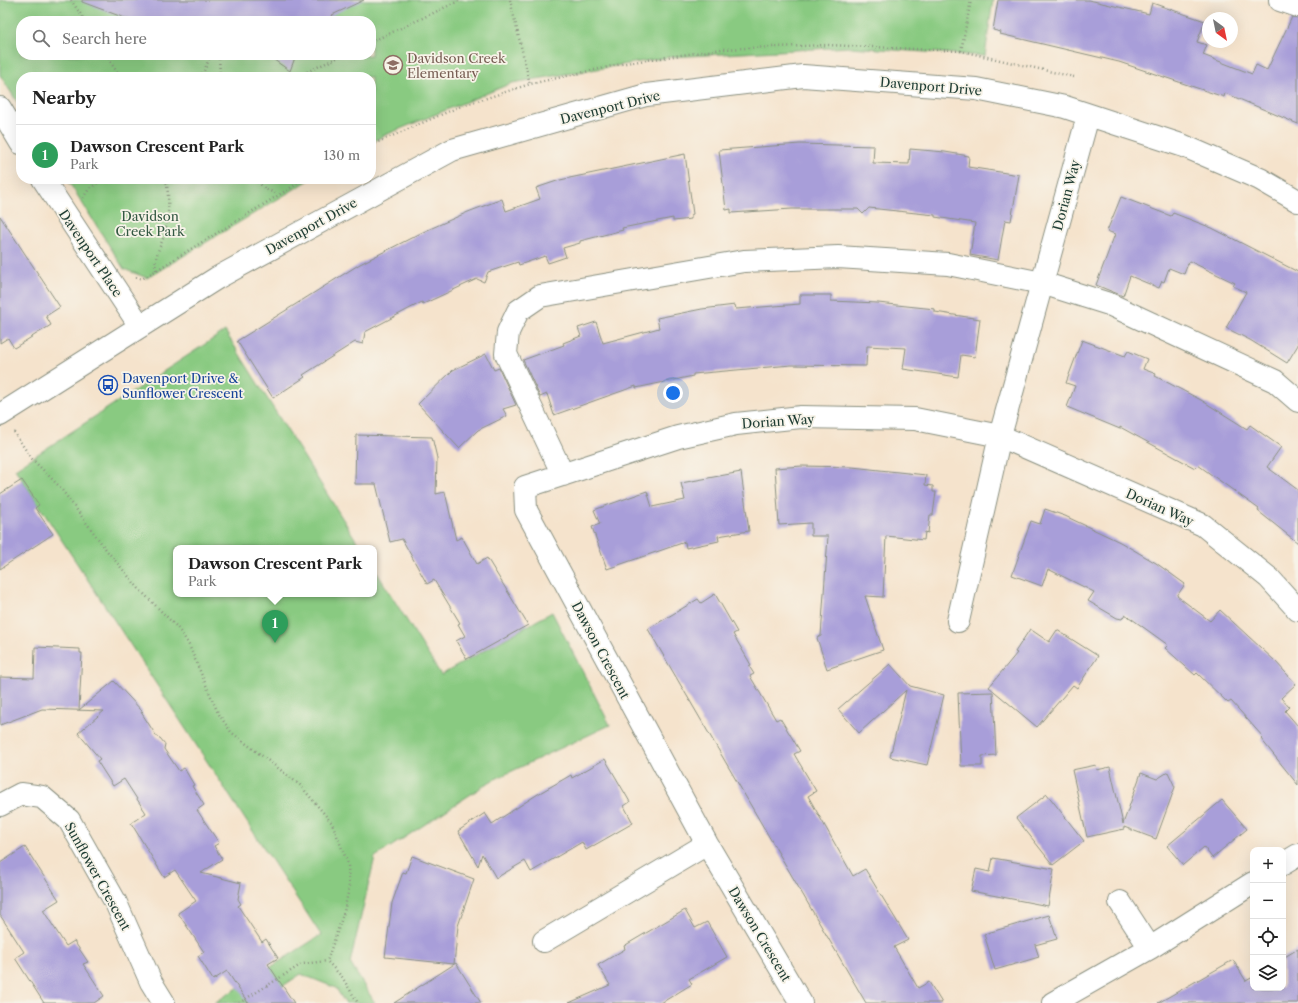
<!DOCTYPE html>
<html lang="en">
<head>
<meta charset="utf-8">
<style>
  :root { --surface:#fff; --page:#f6f6f6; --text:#222; --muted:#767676; --line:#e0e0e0; --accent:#c8321e }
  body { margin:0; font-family:"Libre Caslon Text",serif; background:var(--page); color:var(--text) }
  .controls { position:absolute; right:12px; bottom:12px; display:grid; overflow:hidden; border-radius:8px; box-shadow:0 4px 16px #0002 }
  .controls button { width:36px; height:36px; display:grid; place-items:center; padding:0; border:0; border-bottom:1px solid var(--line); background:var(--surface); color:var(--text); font:20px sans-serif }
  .compass { position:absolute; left:1202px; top:12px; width:36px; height:36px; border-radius:50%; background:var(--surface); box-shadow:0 4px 16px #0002; rotate:147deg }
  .you { position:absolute; left:673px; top:393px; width:14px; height:14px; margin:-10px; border:3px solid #fff; border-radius:50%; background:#1a73e8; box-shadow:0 0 0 6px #1a73e833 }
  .badge { display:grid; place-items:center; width:26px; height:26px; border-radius:50%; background:var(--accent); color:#fff; font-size:13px; font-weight:700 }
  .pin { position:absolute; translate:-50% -33px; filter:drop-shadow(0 1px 2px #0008) }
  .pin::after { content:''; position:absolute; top:21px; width:14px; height:12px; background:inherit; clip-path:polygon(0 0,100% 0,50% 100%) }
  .popup { position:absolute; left:173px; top:545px; width:204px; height:52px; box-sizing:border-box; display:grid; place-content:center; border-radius:8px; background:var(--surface); filter:drop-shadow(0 1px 3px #0005); font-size:13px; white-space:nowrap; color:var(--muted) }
  .popup b { font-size:15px; color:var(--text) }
  .popup::after { content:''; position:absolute; left:50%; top:100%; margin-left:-8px; border:8px solid transparent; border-top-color:var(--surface) }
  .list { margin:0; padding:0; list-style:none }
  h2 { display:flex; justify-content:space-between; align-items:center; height:52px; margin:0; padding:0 16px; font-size:17px }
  h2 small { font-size:13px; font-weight:400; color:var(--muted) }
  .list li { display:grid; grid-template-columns:26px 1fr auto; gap:12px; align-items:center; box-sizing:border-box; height:60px; padding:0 16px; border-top:1px solid var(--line) }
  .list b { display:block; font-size:15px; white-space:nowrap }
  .list p { margin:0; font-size:13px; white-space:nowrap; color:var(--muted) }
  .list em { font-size:13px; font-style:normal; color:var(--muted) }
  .icon { flex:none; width:22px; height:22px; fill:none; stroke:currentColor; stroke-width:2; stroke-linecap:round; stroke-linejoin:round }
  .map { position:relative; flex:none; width:1298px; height:1003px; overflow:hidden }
  .search { position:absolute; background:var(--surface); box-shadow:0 4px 16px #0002; left:16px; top:16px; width:360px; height:44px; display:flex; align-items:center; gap:10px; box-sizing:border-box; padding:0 14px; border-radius:16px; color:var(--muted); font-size:15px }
  .panel { position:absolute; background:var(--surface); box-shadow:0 4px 16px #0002; left:16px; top:72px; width:360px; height:112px; border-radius:16px }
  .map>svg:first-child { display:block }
  .green { fill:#89ca81; stroke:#54845a; fill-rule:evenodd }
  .building { fill:#a89ed9 }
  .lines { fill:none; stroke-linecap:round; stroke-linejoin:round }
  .minor-casing { stroke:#8a9080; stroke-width:24 }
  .path { stroke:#8a9080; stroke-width:2.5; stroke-dasharray:1 3; stroke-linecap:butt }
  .minor { stroke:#fff; stroke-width:22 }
  .labels { text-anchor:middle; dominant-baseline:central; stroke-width:3.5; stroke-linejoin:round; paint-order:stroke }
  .education-label { font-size:13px; fill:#785e54; stroke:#f7f3e8; text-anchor:start }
  .street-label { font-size:13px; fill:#1f3d34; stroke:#f7f3e8 }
  .park-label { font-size:13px; fill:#345943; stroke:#f7f3e8 }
  .transit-label { font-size:13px; fill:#164399; stroke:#f7f3e8; text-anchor:start }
</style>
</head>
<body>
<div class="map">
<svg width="1298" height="1003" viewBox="0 0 1298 1003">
  <rect width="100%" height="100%" fill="#f7f3e8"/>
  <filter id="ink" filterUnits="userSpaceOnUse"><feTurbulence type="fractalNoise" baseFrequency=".025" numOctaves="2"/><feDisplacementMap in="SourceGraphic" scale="8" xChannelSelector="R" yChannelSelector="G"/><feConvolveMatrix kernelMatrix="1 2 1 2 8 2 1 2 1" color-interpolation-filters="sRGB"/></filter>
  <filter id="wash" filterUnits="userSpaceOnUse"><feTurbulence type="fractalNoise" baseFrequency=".012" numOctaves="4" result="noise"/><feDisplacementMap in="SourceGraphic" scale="16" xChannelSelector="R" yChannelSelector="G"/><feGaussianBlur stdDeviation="0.9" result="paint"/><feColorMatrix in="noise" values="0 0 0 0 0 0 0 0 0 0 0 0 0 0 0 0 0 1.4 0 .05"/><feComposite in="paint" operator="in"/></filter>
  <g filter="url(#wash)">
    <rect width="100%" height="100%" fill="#f5e3cc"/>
    <path class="green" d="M0 0H993L985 56 850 47 670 57 512 83 383 136 371 143V77H21V108L0 75ZM21 21H371V55H21Z
      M67 179H311L147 278 124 269Z
      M225 331 361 548H176V594H374V568L441 675 552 612 610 725 491 781 375 857 350 963 375 1003H345L336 988 301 974 257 1003H214L321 935 15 469Z"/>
    <g id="blocks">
      <path class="building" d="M82 0H364L332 15 335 21H133L82 2Z
        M998 0H1089L1149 14 1152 3 1205 21 1197 42 1207 45 1203 55 1252 74 1256 65 1267 70 1292 17 1298 18V124L1225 93 1224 97 1119 62 1000 34 1001 32 993 30Z
        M267 55H296L290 71Z
        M800 144 874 146 873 163 909 164 910 149 945 152 969 156 968 167 1019 175 1011 221 1005 220 998 260 970 255 975 223 935 217V215L869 208 863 214 858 209H792L731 213V209L726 210 719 150Z
        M685 154 693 214 691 215V219L673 221V218L622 228 623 230 580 241V243L563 248 566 257 548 263 545 256 519 265 518 262 488 272 484 282 477 279 423 304 422 302 365 332 363 344 355 342 303 375 305 377 273 398 237 341 360 264 423 232 468 212 502 199 506 211 540 199 536 188 560 180Z
        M1121 197 1171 216 1173 213 1212 228 1298 272V345L1287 363 1250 340 1226 328 1246 292 1233 286 1235 283 1189 261 1184 274 1169 268 1164 282 1162 281 1159 288 1130 276 1123 296 1096 285 1115 234 1107 231Z
        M0 216 60 307 46 316 51 325 14 348 8 338 0 343Z
        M800 295H831V301L878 303 935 309V312L980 319 975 357 961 355 958 377 903 369 906 348 867 346 866 366 791 365 693 374V376L636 388V386L554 415 547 394 540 397 523 360 564 345 563 343 581 336 578 328 596 322 603 343 659 328 657 318 702 309 735 305 736 309 800 304Z
        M1082 340 1125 356 1128 351 1147 359 1143 369 1156 374 1155 376 1201 400 1247 429 1250 425 1281 447 1267 467 1298 490V543L1258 511 1259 509 1198 465 1195 468 1120 427V429L1067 407 1075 386 1066 383Z
        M486 354 494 370 499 368 516 405 503 409 507 416 478 430 459 448 418 404 453 370Z
        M356 435 432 437 437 458 436 494 445 492 456 540 462 537 477 564 487 558 528 625 467 659 456 641 465 636 458 624 460 623 434 580 427 584 402 539 390 542 376 484H355Z
        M802 466 852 467 926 475 925 485 933 486V492H936L933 515H930L928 533 925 532 924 540 886 536 883 597 865 596 883 650 827 669 817 638 821 636 828 536H811V523L779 525 775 468Z
        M741 472 749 531 718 536 719 541 686 548 685 542 607 569 592 527 600 524 594 510 647 491 652 507 685 500 681 483Z
        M22 480 39 505 35 508 53 534 0 569V494Z
        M1045 509 1065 516 1120 542 1156 563 1185 584 1177 596 1210 621 1220 610 1275 661 1296 684 1281 698 1289 707 1285 711 1298 726V785L1261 739 1263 737 1231 701 1228 703 1197 673 1195 675 1165 648 1168 645 1125 614 1122 619 1117 618 1088 601 1094 592 1048 569 1042 586 1012 575 1031 521 1040 524Z
        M715 594 737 632 733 634 751 665 749 666 754 674 750 676 776 720 780 718 800 751 794 754 816 791 808 796 853 876 865 869 895 918 908 940 894 947 918 988 929 982 942 1003H866L648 629 698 599 701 603Z
        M1030 629 1049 642 1057 630 1098 656 1077 688 1073 685 1037 727 989 687 1017 653 1015 652Z
        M35 647 80 649V653H82L79 710 114 681 143 712H141L157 737 160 738 165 744 164 749 179 771 184 768 194 785 192 786 204 805 197 810 219 843 214 846 222 859 201 873 241 883 238 899 241 904 238 906 262 942 266 939 278 958 268 964 294 1003H248L227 971 213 980 198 956 204 952 178 913 196 901 175 870 164 877 131 823 146 813 124 779 113 786 97 761 100 759 78 733 104 711 42 709 0 725V677L34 678Z
        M890 664 910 686 944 695 927 765 890 757 906 690 859 733 838 709Z
        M993 692 996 755 982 756V766H961L958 693Z
        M605 759 630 802 624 806 633 823 586 850 582 842 531 872 525 861 496 878 482 854 478 866 458 831 485 813 492 824 538 794 571 775 572 778Z
        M1096 765 1097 770 1110 767 1123 824 1141 773 1157 779 1168 772 1175 787 1156 839 1124 827V829L1087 837 1072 770Z
        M1047 794 1084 841 1053 865 1016 818Z
        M1222 800 1247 829 1212 858 1204 847 1183 865 1167 846Z
        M25 847 59 900 43 910 66 946 74 941 88 962 83 964 104 996 94 1003H44L15 958 24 952 0 915V863Z
        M412 856 474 879 458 926 454 964 385 957 392 903 403 872 406 873Z
        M993 858 1054 869 1048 906 971 891 976 869 990 872Z
        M685 910 695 928 707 922 727 957 689 979 692 984 661 1003H569L610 985 598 965 625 949 624 946Z
        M1049 915 1057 939 1035 945 1039 957 995 970 984 934Z
        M1298 949V1003H1158L1233 960 1246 981 1253 977V988H1283V958Z
        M456 963 481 1003H394Z"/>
    </g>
  </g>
  <g filter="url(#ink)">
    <use href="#blocks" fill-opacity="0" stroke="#8a9080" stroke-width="1"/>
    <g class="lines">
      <defs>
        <path id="minor" d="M1280 0 1298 6
          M0 108 21 143
          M43 179 140 326
          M0 415 217 278 452 150 646 95 803 76 976 89 1065 107 1184 146 1260 179 1298 201
          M563 475 506 354 508 332 518 311 540 296 744 261 838 257 948 264 1042 283 1109 304 1275 381 1298 401
          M958 621 1000 436 1088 116
          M0 805 21 794 42 797 69 820 116 903 151 982 164 1003
          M1283 864 1298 855
          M1120 902 1150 948
          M544 941 707 844
          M801 1003 707 844 526 510 525 487 678 437 736 424 801 417 915 419 1000 436 1203 525 1269 578 1298 610
          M1053 1003 1150 948 1253 883"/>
      </defs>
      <use href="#minor" class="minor-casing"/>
      <path class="path" d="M71 0 85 21
        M510 0 530 84
        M371 42 461 0
        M961 51 971 0
        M106 55 120 77
        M219 55 220 77
        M199 77 204 71 211 55
        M296 77 343 55
        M371 145 459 107 530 84 626 63 722 49 828 45 961 51 1074 77
        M255 179 265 189 278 194
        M83 198 89 189 103 179
        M156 270C153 256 163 243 166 229 169 213 169 195 166 179
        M136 277 142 279 305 179
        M14 432 31 458 59 486 108 552 140 590 177 627 188 643 218 713 231 732 300 785 332 823 348 864 349 888 344 912 327 961 342 977 358 1003
        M239 1003 302 964 327 961"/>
      <use href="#minor" class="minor"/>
    </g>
  </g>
  <defs>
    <symbol id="school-ring" viewBox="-11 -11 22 22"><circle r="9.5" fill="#f7f3e8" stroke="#8d6e63" stroke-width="1.5"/><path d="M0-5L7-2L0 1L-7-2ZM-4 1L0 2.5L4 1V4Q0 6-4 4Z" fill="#8d6e63"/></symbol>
    <symbol id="bus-ring" viewBox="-11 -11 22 22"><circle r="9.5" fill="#f7f3e8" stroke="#1a4fb4" stroke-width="1.5"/><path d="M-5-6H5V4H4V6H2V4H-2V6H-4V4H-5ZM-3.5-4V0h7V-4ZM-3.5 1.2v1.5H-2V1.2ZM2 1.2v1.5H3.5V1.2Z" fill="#1a4fb4"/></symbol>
  </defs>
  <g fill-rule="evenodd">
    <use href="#school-ring" x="382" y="54" width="22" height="22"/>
    <use href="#bus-ring" x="97" y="374" width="22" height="22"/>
  </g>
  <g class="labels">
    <g class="education-label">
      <text x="407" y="58">Davidson Creek<tspan x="407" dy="15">Elementary</tspan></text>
    </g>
    <g class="street-label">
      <text transform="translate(931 86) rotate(5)">Davenport Drive</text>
      <text transform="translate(610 107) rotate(-14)">Davenport Drive</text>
      <text transform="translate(1066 195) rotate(-75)">Dorian Way</text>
      <text transform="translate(311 226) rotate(-29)">Davenport Drive</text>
      <text transform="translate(91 253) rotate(56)">Davenport Place</text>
      <text transform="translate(778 421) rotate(-4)">Dorian Way</text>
      <text transform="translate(1160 507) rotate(24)">Dorian Way</text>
      <text transform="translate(601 650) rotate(62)">Dawson Crescent</text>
      <text transform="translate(98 876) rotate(61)">Sunflower Crescent</text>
      <text transform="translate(760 934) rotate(59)">Dawson Crescent</text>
    </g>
    <g class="park-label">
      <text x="150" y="216">Davidson<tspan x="150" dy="15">Creek Park</tspan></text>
    </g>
    <g class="transit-label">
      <text x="122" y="378">Davenport Drive &amp;<tspan x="122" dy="15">Sunflower Crescent</tspan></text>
    </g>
  </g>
</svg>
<div class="controls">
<button>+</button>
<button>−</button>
<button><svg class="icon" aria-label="locate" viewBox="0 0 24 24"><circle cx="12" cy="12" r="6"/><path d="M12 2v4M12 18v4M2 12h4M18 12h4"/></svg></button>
<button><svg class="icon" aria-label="layers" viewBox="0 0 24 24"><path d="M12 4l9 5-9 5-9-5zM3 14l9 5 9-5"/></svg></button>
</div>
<svg class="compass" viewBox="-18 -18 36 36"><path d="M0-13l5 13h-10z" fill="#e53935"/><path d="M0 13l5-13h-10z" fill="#767676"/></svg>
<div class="you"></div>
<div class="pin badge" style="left:275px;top:643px;background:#2e9e5b">1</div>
<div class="popup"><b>Dawson Crescent Park</b>Park</div>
<div class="search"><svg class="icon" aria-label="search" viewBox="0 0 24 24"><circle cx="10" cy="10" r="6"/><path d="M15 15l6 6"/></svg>Search here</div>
<section class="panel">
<h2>Nearby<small></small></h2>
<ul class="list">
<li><span class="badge" style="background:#2e9e5b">1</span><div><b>Dawson Crescent Park</b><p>Park</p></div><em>130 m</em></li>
</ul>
</section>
</div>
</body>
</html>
